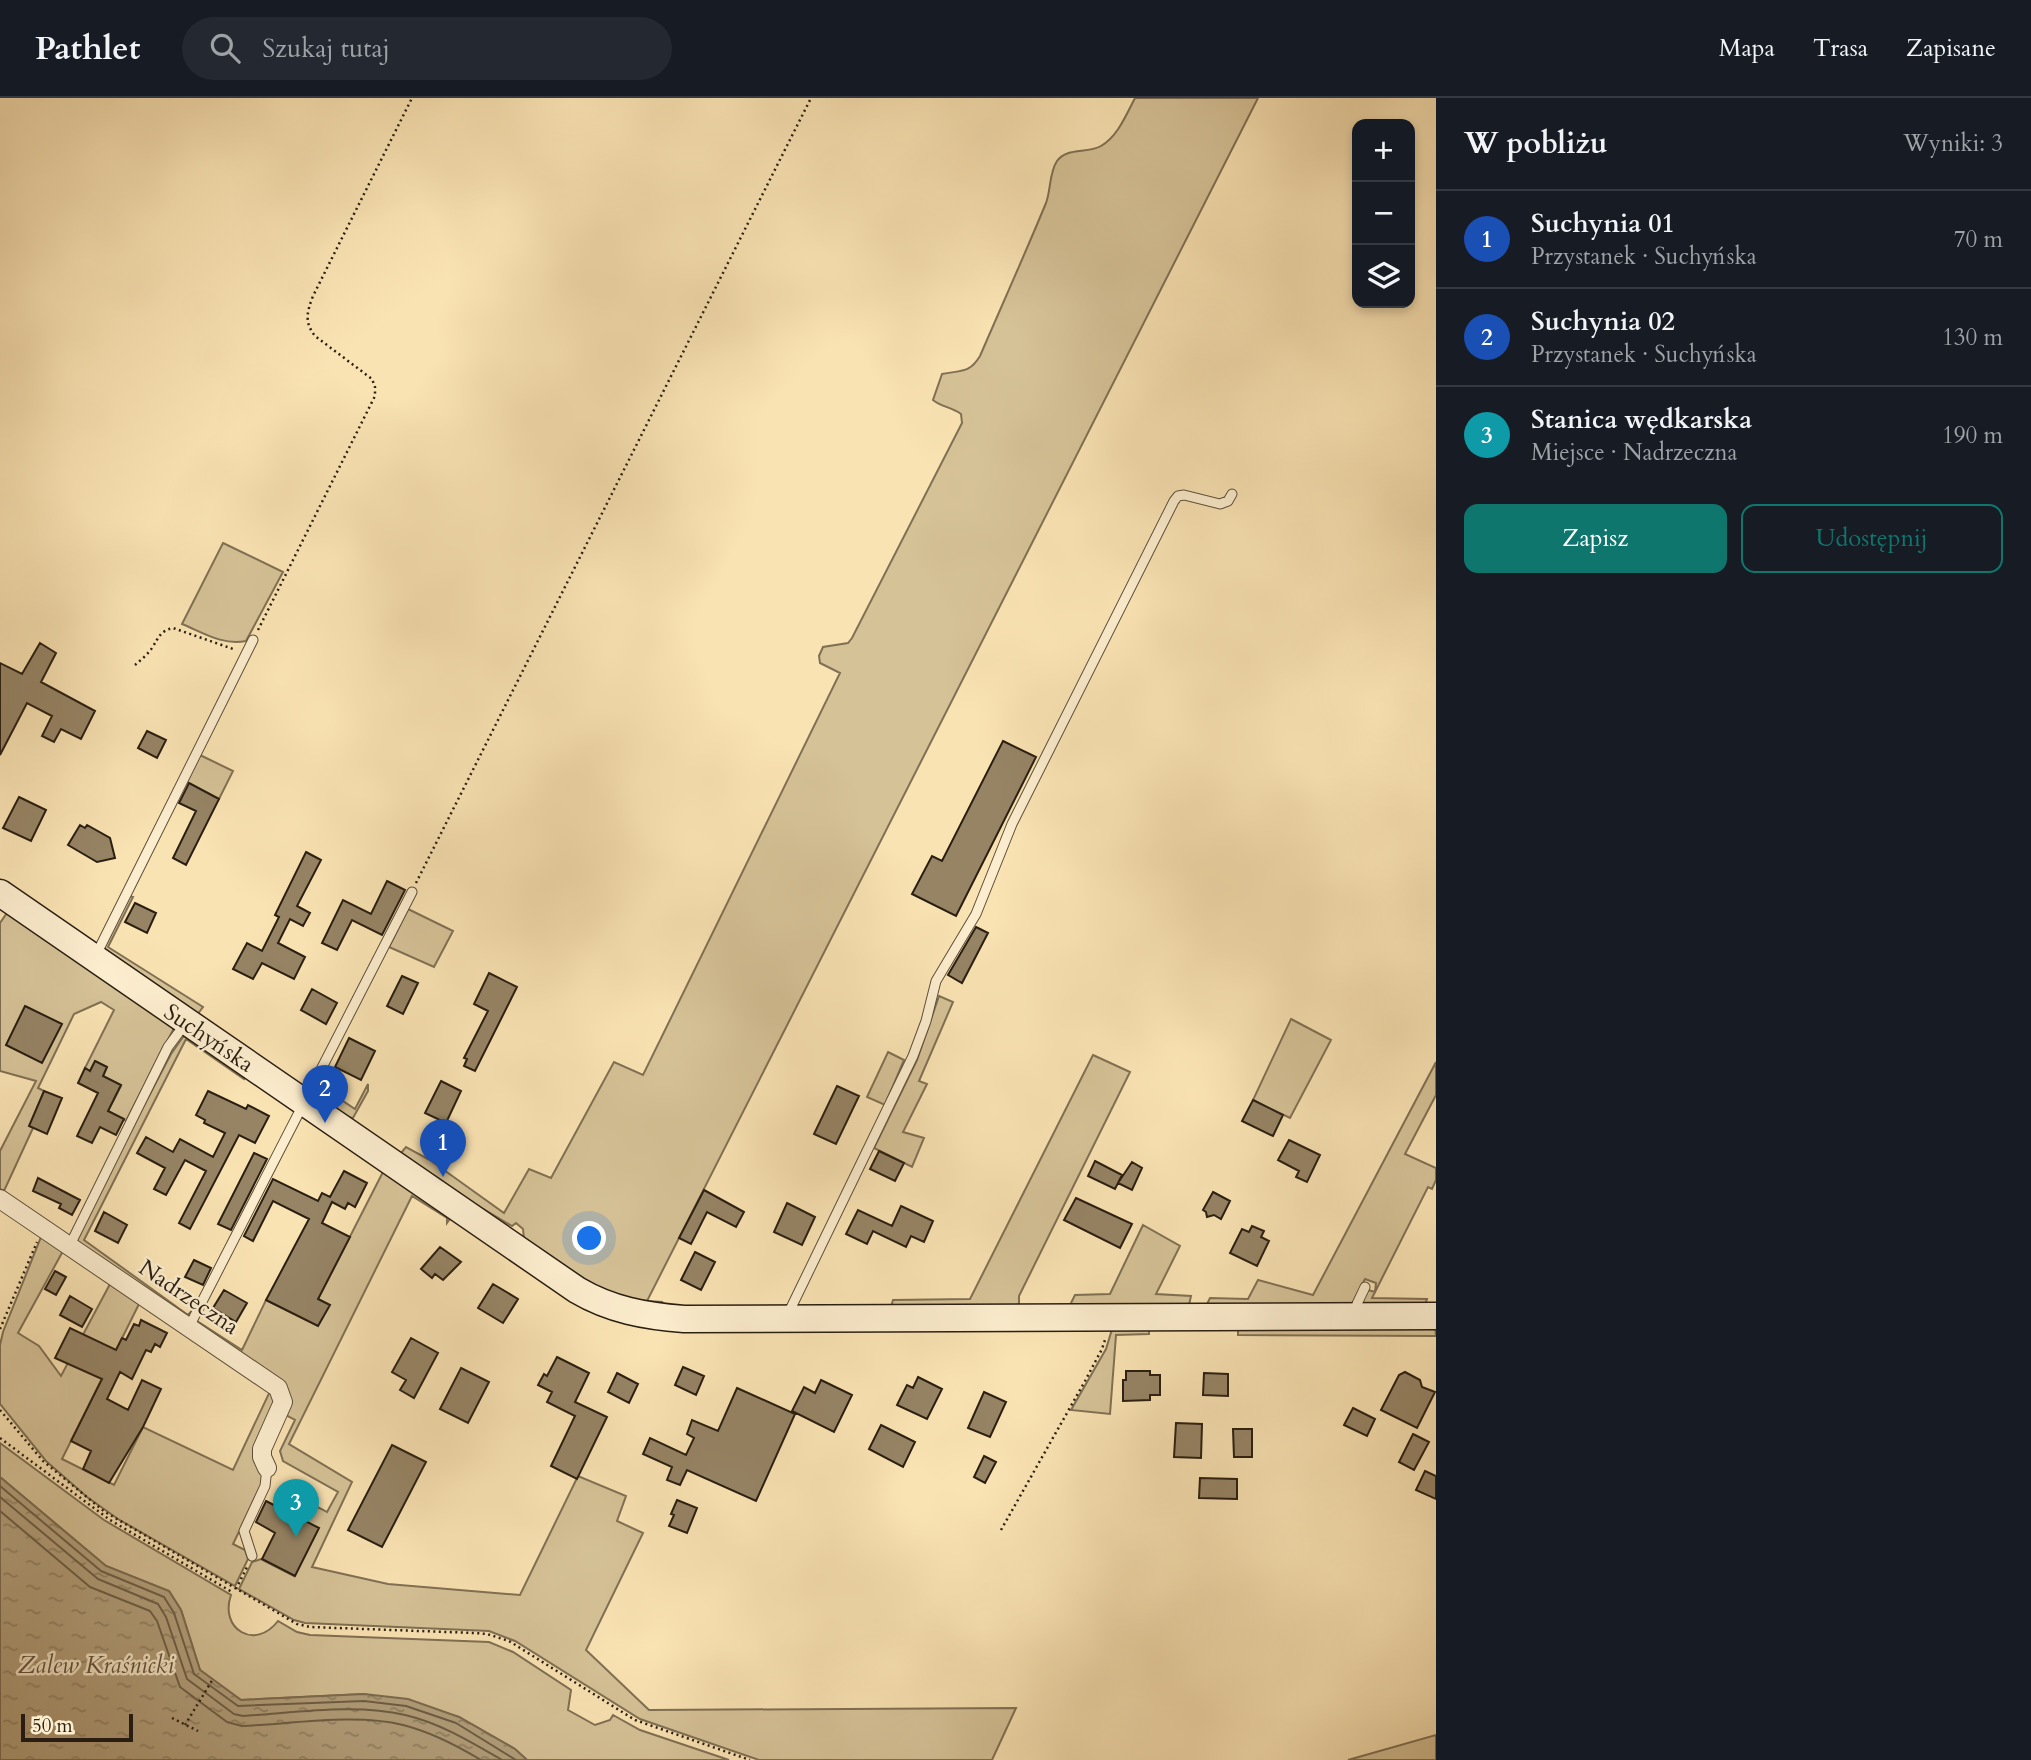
<!DOCTYPE html>
<html lang="pl">
<head>
<meta charset="utf-8">
<style>
  :root { --surface:#171b24; --page:#242831; --text:#f1f3f6; --muted:#9ea1a6; --line:#363941; --accent:#0f766e }
  body { margin:0; font-family:Cardo,serif; background:var(--page); color:var(--text) }
  .controls { position:absolute; right:21px; top:21px; display:grid; overflow:hidden; border-radius:14px; box-shadow:0 4px 10px #0003 }
  .controls button { width:63px; height:63px; display:grid; place-items:center; padding:0; border:0; border-bottom:2px solid var(--line); background:var(--surface); color:var(--text); font:35px sans-serif }
  .scale { position:absolute; left:21px; bottom:18px; width:112px; box-sizing:border-box; padding-left:7px; border:4px solid #291e11; border-top:0; font-size:19px; line-height:24px; white-space:nowrap; color:#291e11; -webkit-text-stroke:5px #fcedce; paint-order:stroke }
  .you { position:absolute; left:590px; top:1141px; width:24px; height:24px; margin:-18px; border:5px solid #fff; border-radius:50%; background:#1a73e8; box-shadow:0 0 0 10px #1a73e833 }
  .badge { display:grid; place-items:center; width:46px; height:46px; border-radius:50%; background:var(--accent); color:#fff; font-size:23px; font-weight:700 }
  .pin { position:absolute; translate:-50% -58px; filter:drop-shadow(0 2px 4px #0008) }
  .pin::after { content:''; position:absolute; top:37px; width:24px; height:21px; background:inherit; clip-path:polygon(0 0,100% 0,50% 100%) }
  .list { margin:0; padding:0; list-style:none }
  h2 { display:flex; justify-content:space-between; align-items:center; height:91px; margin:0; padding:0 28px; font-size:30px }
  h2 small { font-size:23px; font-weight:400; color:var(--muted) }
  .list li { display:grid; grid-template-columns:46px 1fr auto; gap:21px; align-items:center; box-sizing:border-box; height:98px; padding:0 28px; border-top:2px solid var(--line) }
  .list b { display:block; font-size:26px; white-space:nowrap }
  .list p { margin:0; font-size:23px; white-space:nowrap; color:var(--muted) }
  .list em { font-size:23px; font-style:normal; color:var(--muted) }
  .actions { display:flex; gap:14px; padding:21px 28px }
  .actions a { flex:1; padding:16px 0; border:2px solid var(--accent); border-radius:14px; text-align:center; font-size:24px; color:var(--accent) }
  .actions .main { background:var(--accent); color:#fff }
  .icon { flex:none; width:38px; height:38px; fill:none; stroke:currentColor; stroke-width:2; stroke-linecap:round; stroke-linejoin:round }
  .map { position:relative; flex:none; width:1436px; height:1662px; overflow:hidden }
  header { display:flex; align-items:center; gap:42px; box-sizing:border-box; height:98px; padding:0 35px; background:var(--surface); border-bottom:2px solid var(--line) }
  header strong { font-size:33px }
  nav { display:flex; gap:38px; margin-inline-start:auto; font-size:24px }
  .search { width:490px; height:63px; background:var(--page); display:flex; align-items:center; gap:18px; box-sizing:border-box; padding:0 24px; border-radius:38px; color:var(--muted); font-size:26px }
  main { display:flex }
  aside { flex:1; background:var(--surface) }
  .map>svg:first-child { display:block }
  .green { fill:#d6c297; stroke:#807054; stroke-width:2 }
  .water { fill:url(#water-ripples); stroke:#7c6c51; stroke-width:2 }
  .lines { fill:none; stroke-linecap:round; stroke-linejoin:round }
  .shore { stroke:#6e5f46; stroke-width:2 }
  .building { fill:#968465; stroke:#291e11; stroke-width:2 }
  .lane-casing { stroke:#5d4f3a; stroke-width:11 }
  .street-casing { stroke:#5d4f3a; stroke-width:20 }
  .secondary-casing { stroke:#291e11; stroke-width:29 }
  .path { stroke:#291e11; stroke-width:2.5; stroke-dasharray:2 3.5; stroke-linecap:butt }
  .lane { stroke:#fcedce; stroke-width:9 }
  .street { stroke:#fcedce; stroke-width:18 }
  .secondary { stroke:#fcedce; stroke-width:26 }
  .labels { text-anchor:middle; dominant-baseline:central; stroke-width:5; stroke-linejoin:round; paint-order:stroke }
  .street-label { font-size:23px; fill:#291e11; stroke:#fcedce }
  .water-label { font-size:24px; font-style:italic; fill:#60523c; stroke:#fcedce }
</style>
</head>
<body>
<header>
<strong>Pathlet</strong>
<div class="search"><svg class="icon" aria-label="search" viewBox="0 0 24 24"><circle cx="10" cy="10" r="6"/><path d="M15 15l6 6"/></svg>Szukaj tutaj</div>
<nav><a>Mapa</a><a>Trasa</a><a>Zapisane</a></nav>
</header>
<main>
<div class="map">
<svg width="1436" height="1662" viewBox="0 0 1436 1662">
  <defs>
    <pattern id="water-ripples" width="26" height="14" patternUnits="userSpaceOnUse" patternTransform="scale(1.75)"><rect width="26" height="14" fill="#b3a07c"/><path d="M2 4q2-2 4 0t4 0M15 11q2-2 4 0t4 0" fill="none" stroke="#928264"/></pattern>
  </defs>
  <rect width="100%" height="100%" fill="#fae3b3"/>
  <filter id="stains"><feTurbulence type="fractalNoise" baseFrequency=".00286" numOctaves="4"/><feColorMatrix values="0 0 0 0 .2 0 0 0 0 .09 0 0 0 0 .02 0 0 0 .5 -.17"/></filter>
  <radialGradient id="worn" r=".72"><stop offset=".6" stop-color="#630" stop-opacity="0"/><stop offset="1" stop-color="#630" stop-opacity=".3"/></radialGradient>
  <path class="green" d="M1135 0H1258L647 1203 662 1204 661 1208 610 1200 524 1141 523 1131 516 1125 512 1128 406 1065 401 1055 406 1049 430 1062 504 1115 529 1071 551 1080 614 964 643 977 840 575 820 565 819 558 823 549 848 545 852 540 962 325 961 316C952 309 941 309 933 302L942 276C961 272 969 276 980 258 1002 207 1025 156 1046 105 1051 92 1049 75 1057 63 1067 49 1087 56 1101 48 1118 38 1126 17 1135 0Z
    M223 445 283 474 246 543C223 548 202 534 182 526Z
    M200 657 233 673 219 701 186 684Z
    M129 798 133 799 108 849 203 909 197 917 105 854 104 850Z
    M408 811 453 833 434 869 389 849Z
    M9 812 174 930 126 1023 108 1013 121 988 103 978 107 969 95 963 90 973 85 970 114 912 101 904 74 916 38 990 44 993 30 1028 33 1030 4 1093 0 1091V1053L36 983 0 973V825Z
    M939 898 953 904 919 983 927 986 903 1034 924 1040 912 1069 874 1050 917 962Z
    M1291 921 1331 942 1290 1020 1253 1002Z
    M188 937 247 976 244 981 186 941 84 1142 188 1217 196 1208 191 1219 187 1220 74 1141 171 956 183 939Z
    M888 954 904 962 885 1007 867 999Z
    M1093 957 1130 974 1019 1198V1205L1014 1210 891 1209 893 1202 970 1201Z
    M1436 964V997L1405 1056 1436 1070V1082L1432 1091 1428 1089 1372 1200 1427 1201 1425 1207 1363 1209 1362 1204 1368 1192 1375 1194 1376 1185 1365 1181 1352 1206H1207L1210 1200 1248 1201 1258 1182 1313 1197Z
    M368 986V993L353 1020 347 1019 314 998 319 987 355 1011Z
    M384 1072 452 1118 447 1125V1120L412 1098 289 1346 352 1384 312 1469 388 1486 520 1497 578 1378 626 1398 617 1423 643 1435 586 1552 649 1612 1016 1610 992 1662H759L640 1621 515 1543 489 1533 305 1525 294 1522 239 1491 252 1464 261 1461 294 1478V1415C304 1402 315 1407 327 1414L338 1394 283 1363 280 1353 295 1322 286 1317 291 1307 196 1226 197 1223 242 1252 266 1202 318 1228 329 1207 318 1201Z
    M1143 1127 1180 1148 1156 1196 1191 1198 1189 1207H1070L1075 1197 1110 1196Z
    M43 1134 63 1153 18 1235 39 1248 61 1278 110 1186 139 1206 62 1361 114 1387 143 1329 233 1372 271 1291 276 1297 262 1376V1386L233 1446 245 1452 248 1461 235 1488 118 1421 87 1399 46 1363 0 1306V1247L3 1234Z
    M1113 1228H1149V1236L1116 1237 1110 1316 1071 1312 1106 1251Z
    M1238 1228 1435 1229 1436 1238 1238 1237Z
    M0 1345 104 1422 231 1497C219 1531 255 1553 278 1523L297 1534 310 1537 489 1544 513 1554 571 1592 568 1612 595 1627 610 1622 613 1617 640 1632 729 1662H527L515 1651 459 1619 364 1596 241 1602 200 1572 181 1512 169 1493 106 1468 0 1379Z
    M1436 1637V1662H1348Z"/>
  <path class="water" d="M0 1379 106 1468 169 1493 181 1512 200 1572 241 1602 364 1596 408 1601 459 1619 515 1651 527 1662H0Z"/>
  <g class="lines">
    <path class="shore" d="M0 1388 101 1473 164 1499 174 1515 194 1576 238 1608 364 1603 406 1608 456 1625 516 1662
      M0 1399 98 1481 158 1506 166 1519 187 1581 234 1616 243 1618C294 1615 355 1605 405 1617 440 1625 471 1644 502 1662
      M0 1413 90 1489 150 1513 157 1523 180 1589 227 1624 242 1628C291 1626 356 1615 403 1627 431 1634 456 1647 481 1662"/>
  </g>
  <path class="building" d="M40 545 56 555 41 584 95 613 81 641 61 631 54 644 42 638 52 618 27 605 0 657V565L22 576Z
    M147 633 166 642 157 660 138 650Z
    M1003 643 1036 659 956 818 912 796 932 758 942 763Z
    M189 685 219 701 186 767 173 760 196 713 179 705Z
    M19 699 46 712 31 743 3 730Z
    M80 727 85 730 87 727 110 740 115 760 97 764 68 747Z
    M306 754 321 762 297 808 310 815 303 828 290 821 278 845 305 859 294 881 262 865 253 881 233 871 247 845 262 853 279 819 275 817Z
    M387 783 405 792 382 837 352 822 337 852 322 845 343 802 371 816Z
    M135 805 156 815 147 835 125 824Z
    M976 829 988 835 962 885 948 877Z
    M489 875 517 889 475 973 464 968 467 961 464 960 488 913 474 906Z
    M402 878 418 885 403 916 387 908Z
    M312 891 337 905 326 926 301 912Z
    M25 908 62 926 42 965 6 947Z
    M349 940 375 953 361 982 335 969Z
    M95 963 107 969 103 978 121 987 108 1013 124 1021 116 1037 100 1029 92 1045 77 1038 98 995 78 985 85 970 90 973Z
    M441 983 461 993 446 1025 425 1015Z
    M837 988 859 998 836 1046 814 1036Z
    M44 993 62 1000 47 1036 29 1028Z
    M208 993 246 1011 248 1007 269 1018 255 1045 239 1037 190 1131 179 1125 206 1073 185 1062 166 1097 154 1091 165 1070 137 1055 146 1039 173 1054 180 1041 213 1059 225 1035 204 1025 205 1022 196 1017Z
    M1253 1002 1283 1017 1273 1038 1242 1023Z
    M1289 1042 1320 1057 1307 1084 1296 1079 1299 1073 1278 1062Z
    M879 1053 904 1065 895 1083 870 1071Z
    M254 1055 267 1061 231 1132 218 1126Z
    M1095 1063 1122 1077 1115 1091 1088 1078Z
    M1132 1064 1142 1070 1132 1092 1118 1085Z
    M344 1073 367 1085 355 1109 348 1105 345 1111 332 1104 322 1125 350 1139 318 1201 330 1207 318 1228 266 1202 309 1121 273 1103 253 1143 244 1138 273 1081 318 1103 322 1095 330 1099Z
    M38 1080 80 1102 72 1117 59 1110 61 1106 33 1093Z
    M704 1092 744 1114 736 1129 707 1114 691 1146 679 1140Z
    M1213 1094 1230 1103 1221 1121 1214 1117 1207 1119 1206 1114 1203 1112Z
    M1076 1100 1132 1126 1120 1150 1064 1122Z
    M787 1105 815 1119 802 1147 774 1134Z
    M901 1108 933 1123 924 1144 911 1138 906 1149 873 1133 867 1146 846 1136 858 1112 892 1128Z
    M104 1114 127 1127 118 1145 95 1133Z
    M1252 1128 1264 1133 1261 1139 1269 1143 1257 1168 1230 1155 1242 1131 1249 1134Z
    M440 1149 461 1164 443 1182 435 1176 432 1180 421 1171Z
    M695 1154 715 1164 701 1192 681 1182Z
    M194 1162 211 1170 203 1187 185 1179Z
    M55 1173 66 1179 56 1197 45 1191Z
    M493 1186 518 1201 503 1225 478 1210Z
    M224 1192 247 1205 236 1224 213 1210Z
    M70 1198 92 1211 82 1229 60 1217Z
    M141 1222 167 1235 160 1249 155 1246 151 1254 146 1252 132 1281 120 1274 107 1301 128 1312 142 1282 161 1291 143 1329 109 1385 83 1371 91 1353 71 1343 102 1281 55 1260 70 1230 116 1252 122 1240 126 1242 134 1226 139 1228Z
    M411 1240 438 1255 414 1300 400 1292 406 1282 392 1274Z
    M557 1259 589 1275 575 1304 607 1319 577 1381 551 1368 575 1318 547 1304 552 1294 538 1287 544 1276 547 1278Z
    M683 1269 704 1278 696 1297 675 1287Z
    M461 1270 489 1284 468 1325 440 1311Z
    M1126 1273H1150V1277H1160V1297H1150V1302L1123 1303V1282H1126Z
    M1405 1274 1420 1282 1422 1289 1435 1294 1417 1330 1381 1312 1399 1277Z
    M617 1275 638 1286 629 1305 608 1294Z
    M1204 1275 1228 1276V1298L1203 1297Z
    M918 1279 942 1291 927 1321 897 1307 907 1287 913 1290Z
    M821 1282 852 1297 834 1334 792 1313 804 1289 815 1295Z
    M737 1290 795 1316 756 1403 687 1372 680 1387 667 1382 672 1369 643 1356 650 1340 686 1357 694 1340 687 1336 692 1322 718 1333Z
    M984 1294 1006 1304 990 1339 968 1330Z
    M1353 1310 1375 1321 1367 1338 1344 1327Z
    M1176 1325 1202 1326 1201 1360 1174 1359Z
    M881 1327 915 1344 903 1369 869 1351Z
    M1233 1331H1252V1359H1234Z
    M1413 1336 1429 1344 1414 1372 1399 1364Z
    M392 1347 426 1364 382 1449 348 1432Z
    M984 1358 996 1364 985 1385 974 1379Z
    M1425 1373 1436 1378V1401L1416 1392Z
    M1200 1380 1237 1381V1401L1199 1400Z
    M677 1402 697 1410 687 1435 669 1428 674 1417 671 1416Z
    M266 1403 319 1430 295 1478 262 1461 275 1435 256 1424Z"/>
  <g class="lines">
    <defs>
      <path id="lane" d="M95 859 253 542
        M70 1147 168 949 185 926
        M788 1216 913 958 926 923 936 883 976 816 1012 726 1174 403 1178 398 1184 397 1220 406 1228 403 1232 396
        M1355 1217 1357 1206 1365 1189
        M189 1229 412 794
        M252 1458 244 1433 265 1388 267 1370"/>
      <path id="street" d="M0 1101 278 1290 283 1304 262 1351V1359L267 1370"/>
      <path id="secondary" d="M0 795 577 1192C611 1212 645 1218 684 1221L1436 1218"/>
    </defs>
    <use href="#lane" class="lane-casing"/>
    <use href="#street" class="street-casing"/>
    <use href="#secondary" class="secondary-casing"/>
    <path class="path" d="M258 532 375 298V289L372 281 315 238C304 224 307 214 313 198L412 0
      M135 567C141 562 148 556 152 550 159 539 160 533 173 530L236 552
      M416 785 811 0
      M0 1231 37 1144
      M0 1312 43 1363 105 1414 297 1526 310 1529 475 1535 487 1536 509 1543 635 1622 750 1662
      M0 1340 110 1422 232 1494
      M1001 1432 1085 1283 1102 1251 1106 1239
      M236 1491 248 1467
      M172 1620 198 1633
      M185 1627 213 1581"/>
    <use href="#lane" class="lane"/>
    <use href="#street" class="street"/>
    <use href="#secondary" class="secondary"/>
  </g>
  <g class="labels">
    <g class="street-label">
      <text transform="translate(209 940) rotate(34)">Suchyńska</text>
      <text transform="translate(189 1199) rotate(34)">Nadrzeczna</text>
    </g>
    <g class="water-label">
      <text x="96" y="1567">Zalew Kraśnicki</text>
    </g>
  </g>
  <rect width="100%" height="100%" filter="url(#stains)"/>
  <rect width="100%" height="100%" fill="url(#worn)"/>
</svg>
<div class="controls">
<button>+</button>
<button>−</button>
<button><svg class="icon" aria-label="layers" viewBox="0 0 24 24"><path d="M12 4l9 5-9 5-9-5zM3 14l9 5 9-5"/></svg></button>
</div>
<div class="scale">50 m</div>
<div class="you"></div>
<div class="pin badge" style="left:443px;top:1079px;background:#1a4fb4">1</div>
<div class="pin badge" style="left:325px;top:1025px;background:#1a4fb4">2</div>
<div class="pin badge" style="left:296px;top:1439px;background:#0f9aa8">3</div>
</div>
<aside>
<h2>W pobliżu<small>Wyniki: 3</small></h2>
<ul class="list">
<li><span class="badge" style="background:#1a4fb4">1</span><div><b>Suchynia 01</b><p>Przystanek · Suchyńska</p></div><em>70 m</em></li>
<li><span class="badge" style="background:#1a4fb4">2</span><div><b>Suchynia 02</b><p>Przystanek · Suchyńska</p></div><em>130 m</em></li>
<li><span class="badge" style="background:#0f9aa8">3</span><div><b>Stanica wędkarska</b><p>Miejsce · Nadrzeczna</p></div><em>190 m</em></li>
</ul>
<div class="actions"><a class="main">Zapisz</a><a>Udostępnij</a></div>
</aside>
</main>
</body>
</html>
